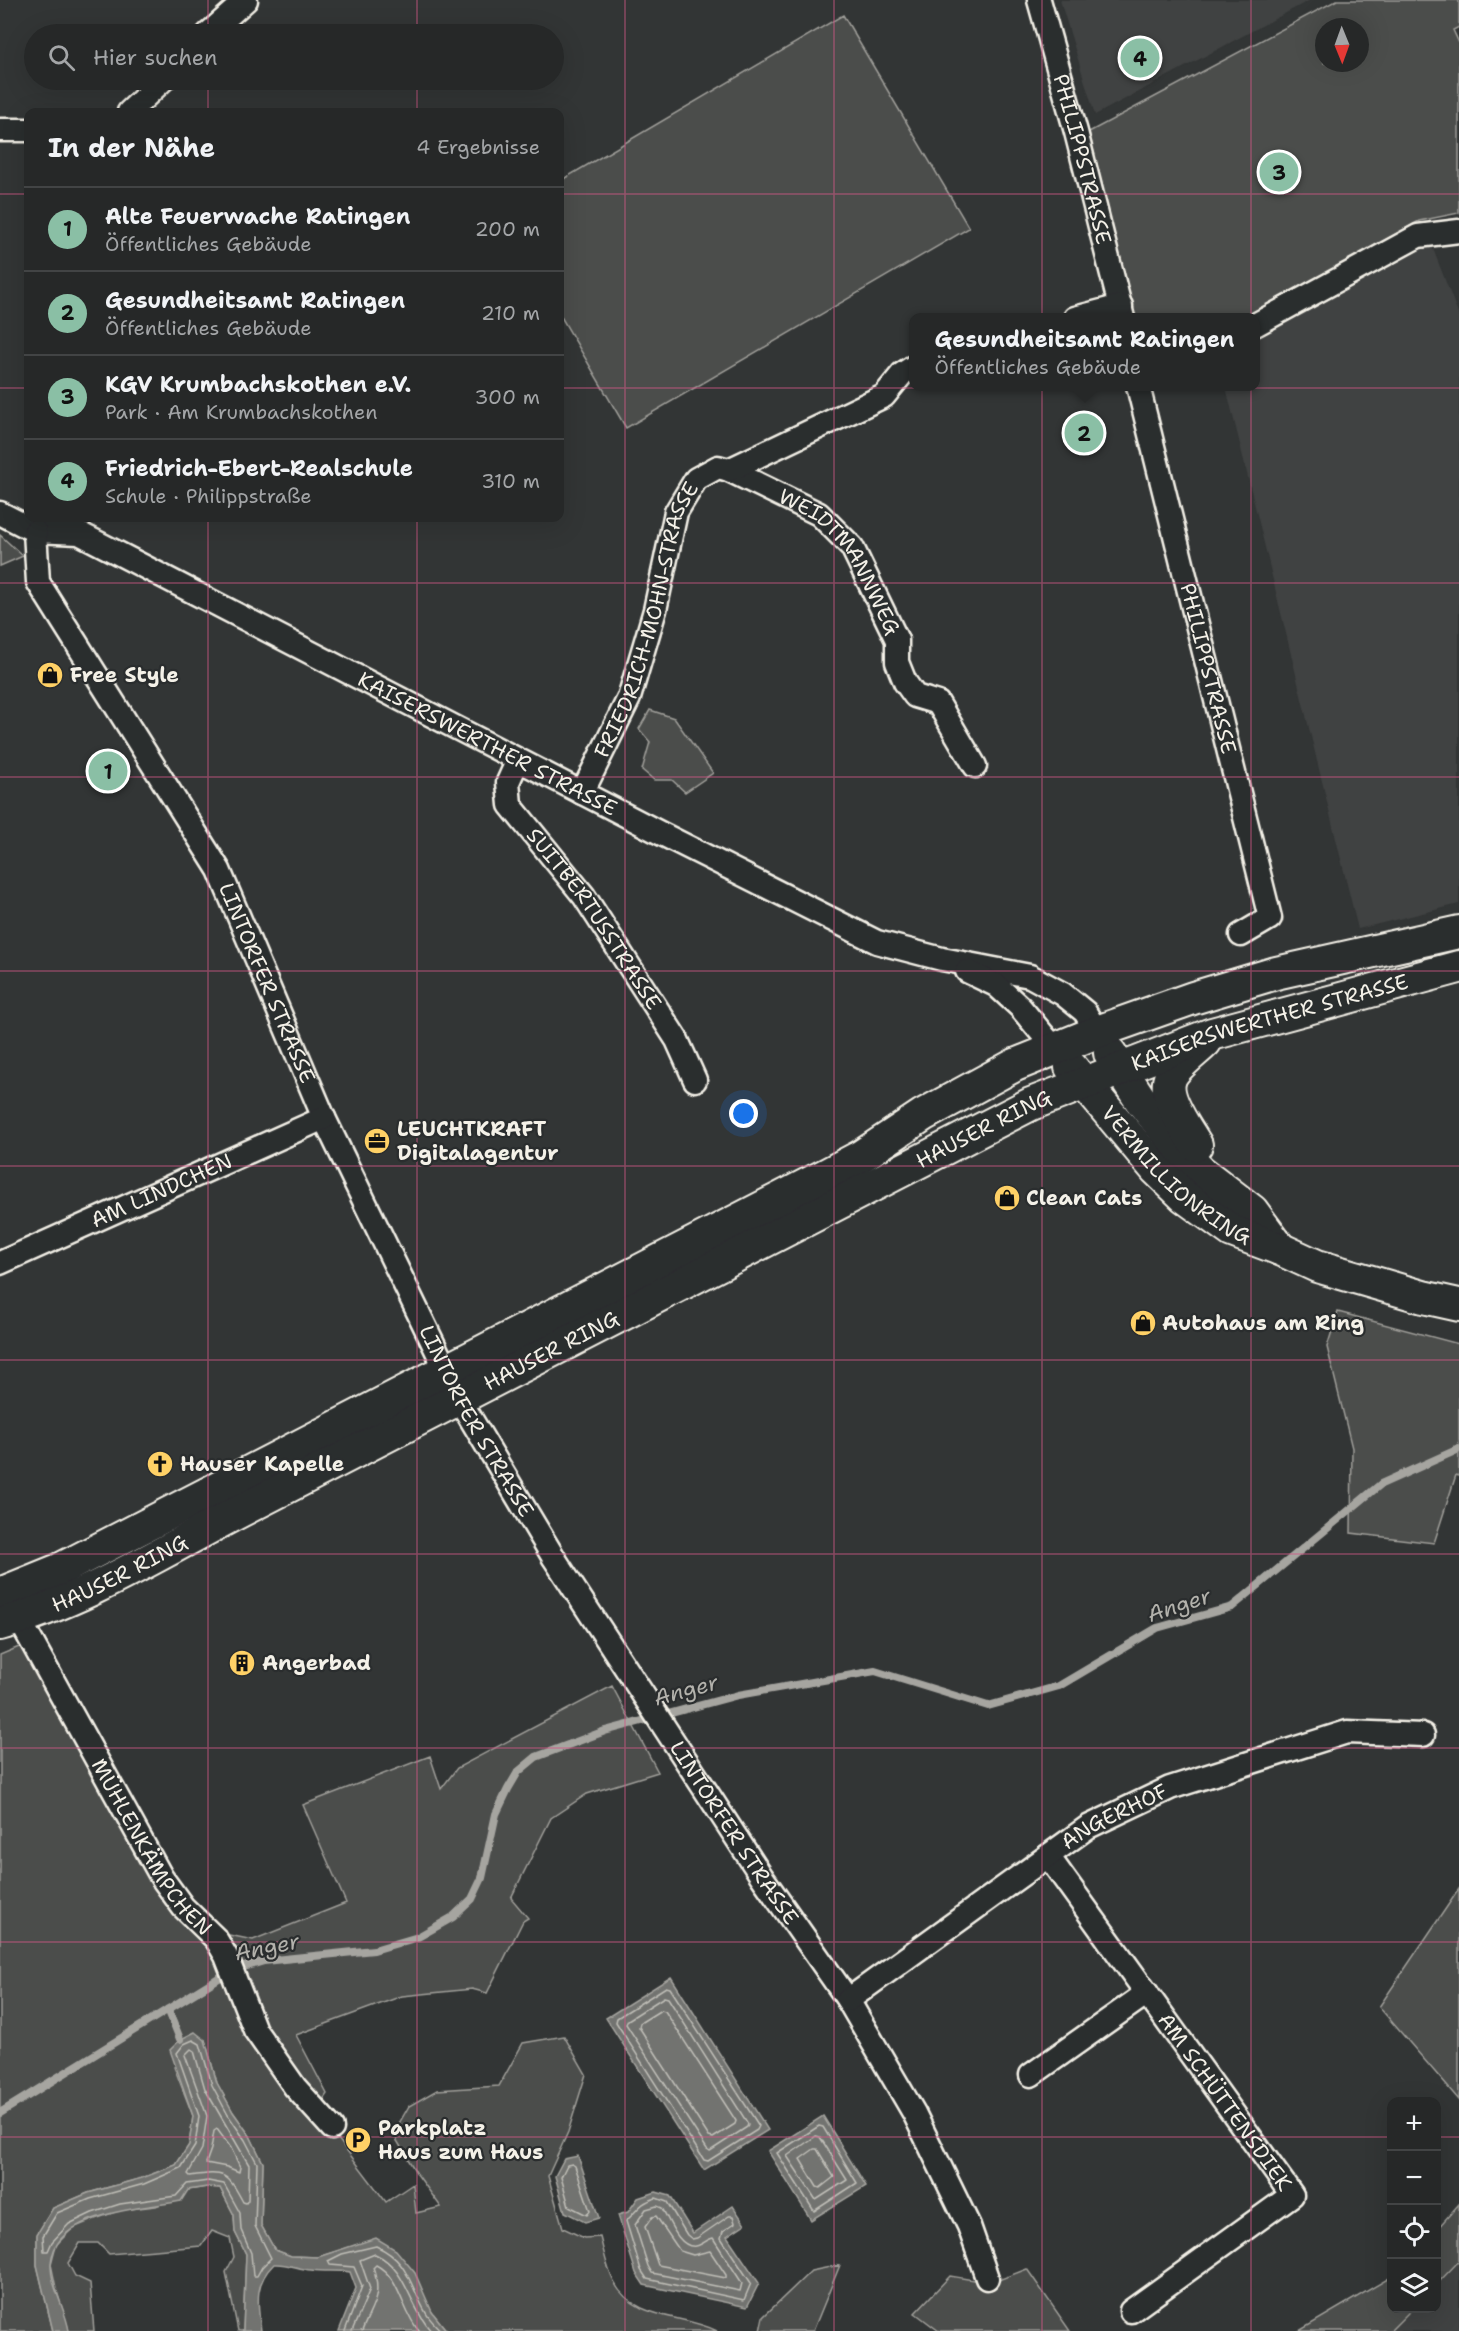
<!DOCTYPE html>
<html lang="de">
<head>
<meta charset="utf-8">
<style>
  :root { --surface:#262828; --page:#323434; --text:#f1f3f6; --muted:#a4a6a8; --line:#424445; --accent:#8abfa5 }
  body { margin:0; font-family:"Shantell Sans",sans-serif; background:var(--page); color:var(--text) }
  .controls { position:absolute; right:18px; bottom:18px; display:grid; overflow:hidden; border-radius:12px; box-shadow:0 6px 24px #0002 }
  .controls button { width:54px; height:54px; display:grid; place-items:center; padding:0; border:0; border-bottom:2px solid var(--line); background:var(--surface); color:var(--text); font:30px sans-serif }
  .compass { position:absolute; left:1315px; top:18px; width:54px; height:54px; border-radius:50%; background:var(--surface); box-shadow:0 6px 24px #0002; rotate:179deg }
  .you { position:absolute; left:744px; top:1114px; width:21px; height:21px; margin:-15px; border:4px solid #fff; border-radius:50%; background:#1a73e8; box-shadow:0 0 0 9px #1a73e833 }
  .badge { display:grid; place-items:center; width:39px; height:39px; border-radius:50%; background:var(--accent); color:#111; font-size:20px; font-weight:700 }
  .pin { position:absolute; translate:-50% -50%; border:3px solid #fff; box-shadow:0 2px 6px #0006 }
  .popup { position:absolute; left:909px; top:313px; width:351px; height:78px; box-sizing:border-box; display:grid; place-content:center; border-radius:12px; background:var(--surface); filter:drop-shadow(0 2px 4px #0005); font-size:20px; white-space:nowrap; color:var(--muted) }
  .popup b { font-size:22px; color:var(--text) }
  .popup::after { content:''; position:absolute; left:50%; top:100%; margin-left:-12px; border:12px solid transparent; border-top-color:var(--surface) }
  .list { margin:0; padding:0; list-style:none }
  h2 { display:flex; justify-content:space-between; align-items:center; height:78px; margin:0; padding:0 24px; font-size:26px }
  h2 small { font-size:20px; font-weight:400; color:var(--muted) }
  .list li { display:grid; grid-template-columns:39px 1fr auto; gap:18px; align-items:center; box-sizing:border-box; height:84px; padding:0 24px; border-top:2px solid var(--line) }
  .list b { display:block; font-size:22px; white-space:nowrap }
  .list p { margin:0; font-size:20px; white-space:nowrap; color:var(--muted) }
  .list em { font-size:20px; font-style:normal; color:var(--muted) }
  .icon { flex:none; width:33px; height:33px; fill:none; stroke:currentColor; stroke-width:2; stroke-linecap:round; stroke-linejoin:round }
  .map { position:relative; flex:none; width:1459px; height:2331px; overflow:hidden }
  .search { position:absolute; background:var(--surface); box-shadow:0 6px 24px #0002; left:24px; top:24px; width:540px; height:66px; display:flex; align-items:center; gap:15px; box-sizing:border-box; padding:0 21px; border-radius:33px; color:var(--muted); font-size:22px }
  .panel { position:absolute; background:var(--surface); box-shadow:0 6px 24px #0002; left:24px; top:108px; width:540px; height:414px; border-radius:12px }
  .map>svg:first-child { display:block }
  .built { fill:#404242 }
  .green { fill:#4b4d4c; stroke:#a09f9a; stroke-width:1.5; fill-rule:evenodd }
  .water { fill:#727370; stroke:#a6a5a0; stroke-width:1.5 }
  .lines { fill:none; stroke-linecap:round; stroke-linejoin:round }
  .shore { stroke:#c0bfb8; stroke-width:1.5 }
  .stream { stroke:#a6a5a0; stroke-width:8 }
  .minor-casing { stroke:#f4f1e8; stroke-width:27 }
  .secondary-casing { stroke:#f4f1e8; stroke-width:36 }
  .minor { stroke:#2a2d2e; stroke-width:22 }
  .secondary { stroke:#2a2d2e; stroke-width:32 }
  .grid { fill:none; stroke:#d15985; stroke-width:1.5; stroke-opacity:0.55 }
  .labels { text-anchor:middle; dominant-baseline:central; stroke-width:4.5; stroke-linejoin:round; paint-order:stroke }
  .street-label { font-size:21px; fill:#f4f1e8; stroke:#2a2d2e }
  .poi-label { font-size:21px; font-weight:bold; fill:#f4f1e8; stroke:#2a2d2e; text-anchor:start }
  .water-label { font-size:22px; font-style:italic; fill:#b3b2ac; stroke:#2a2d2e }
</style>
</head>
<body>
<div class="map">
<svg width="1459" height="2331" viewBox="0 0 1459 2331">
  <rect width="100%" height="100%" fill="#323535"/>
  <filter id="ink" filterUnits="userSpaceOnUse"><feTurbulence type="fractalNoise" baseFrequency=".0167" numOctaves="2"/><feDisplacementMap in="SourceGraphic" scale="12" xChannelSelector="R" yChannelSelector="G"/><feConvolveMatrix kernelMatrix="1 2 1 2 8 2 1 2 1" color-interpolation-filters="sRGB"/></filter>
  <g filter="url(#ink)">
    <path class="built" d="M1060 0H1310L1095 115Z
      M1430 241 1459 316V904L1358 929 1226 387 1255 386V336Z
      M1459 2261V2331H1390L1412 2309 1436 2308 1437 2284Z"/>
    <path class="green" d="M1337 0H1459V27L1453 30 1459 43V213L1419 221 1245 317H1133L1089 132ZM1324 27H1360V63H1324Z
      M843 15 969 228 626 428 560 315V181Z
      M0 535 23 556 0 566Z
      M650 710 674 718 713 773 685 792 672 780H654L642 770 650 742 639 729Z
      M1338 1312 1459 1344V1476L1456 1475 1434 1543 1351 1533 1352 1448 1327 1347Z
      M31 1642 162 1878 238 1968 229 1935 253 1940 346 1903 303 1805 430 1756 441 1789 457 1768 612 1686 658 1772 587 1794 551 1818 511 1898 528 1918 523 1921 487 1993 472 1989 402 1996 296 2035 327 2094 316 2110 386 2202 413 2184 416 2213 441 2207 417 2174 393 2134 409 2106 437 2090 499 2086 523 2043 564 2036 586 2074 568 2132 548 2176 563 2228 584 2238 600 2237C604 2252 607 2269 614 2282 634 2321 684 2314 717 2331H447L432 2312 423 2295 376 2239 318 2257 291 2256 275 2250 261 2225 263 2163 250 2136 233 2112 217 2083 205 2040 174 2067 193 2116 189 2145 176 2165 142 2178 88 2193 53 2208 37 2235V2265L53 2331H0V1655Z
      M1459 1889V2100L1379 2007Z
      M207 2187 220 2188 234 2215 235 2232 246 2254 243 2331H238L226 2272 234 2257 230 2238 212 2231 201 2246 109 2254 98 2243H80L68 2263 75 2276 90 2283 94 2331H69L56 2288 51 2264 56 2245 73 2228 95 2219 121 2210 156 2206 188 2190Z
      M1459 2204V2261L1437 2284V2229Z
      M840 2265 813 2331H760L763 2317 811 2271Z
      M1027 2269 1070 2331H939L915 2313 950 2276 991 2283Z
      M1391 2277 1392 2308 1412 2309 1390 2331H1299Z"/>
    <path class="water" d="M671 1977 768 2130 704 2170 606 2018Z
      M195 2032 205 2040 217 2083 233 2112 250 2136 263 2163 261 2225 275 2250 291 2256 318 2257 376 2238 396 2250 415 2273 432 2312 447 2331H339L356 2288 350 2272C337 2270 324 2272 311 2270 298 2269 287 2263 274 2264 253 2284 258 2305 261 2331H243L246 2254 235 2232 234 2215 220 2188 207 2187 188 2190 181 2201C143 2209 55 2211 51 2263 50 2286 66 2309 69 2331H53L37 2265V2234L53 2208 88 2193 142 2178 176 2165 189 2145 193 2116 170 2050 181 2039Z
      M823 2116 866 2186 811 2220 768 2151Z
      M578 2156 599 2218 585 2222 565 2212 555 2176 564 2159Z
      M656 2192 670 2196 693 2233 733 2206 745 2224 727 2236 759 2283 747 2307 644 2285 636 2273 618 2215 628 2212 638 2198Z"/>
    <g class="lines">
      <path class="shore" d="M666 1987 670 1988 759 2126 757 2130 708 2161 704 2160 616 2022 617 2018Z
        M664 1997 668 1998 748 2124 747 2127 710 2151 707 2149 626 2024 628 2020Z
        M661 2010 665 2011 736 2121 735 2124 713 2138 709 2137 639 2027 640 2023Z
        M193 2040 200 2044 212 2085 228 2115 245 2140 257 2163 255 2226 271 2258 262 2267 257 2276H253L251 2253 241 2230 240 2213 224 2184 208 2181 187 2184 176 2196 120 2204 92 2213 69 2224 52 2242 48 2251H44L43 2236 57 2213 90 2199 144 2184 181 2168 195 2146 199 2116 177 2053 184 2044Z
        M191 2049 194 2051 205 2089 249 2165 248 2200 246 2203 243 2202C227 2172 225 2171 190 2176L188 2174 202 2149 207 2116 185 2055Z
        M819 2126 823 2127 857 2183 814 2211 777 2153Z
        M217 2129 231 2148 240 2167 239 2172 227 2167 206 2163 211 2149 214 2131Z
        M816 2136 820 2137 847 2180 816 2200 787 2156Z
        M814 2149H817L834 2177 820 2188 817 2187 800 2159Z
        M572 2164 575 2166 590 2211 587 2215 569 2206 561 2177 567 2165Z
        M656 2198 667 2202 687 2235 692 2239 697 2238 729 2216H733L735 2223 723 2231 721 2238 751 2283 744 2300 647 2279 641 2270 626 2221C639 2210 637 2204 656 2198Z
        M657 2206 662 2208C669 2220 679 2249 696 2246 703 2245 707 2239 713 2238L742 2283 740 2291 652 2273 648 2266 635 2225 646 2209Z
        M656 2216 680 2251 693 2255 710 2251 726 2275V2278L658 2265 645 2227 652 2217Z
        M345 2331 362 2286 354 2267 330 2265 328 2261 342 2254 376 2246C409 2261 409 2284 426 2313 429 2319 436 2325 441 2331
        M352 2331 370 2289 360 2260 375 2254C407 2268 409 2307 431 2331
        M362 2331C372 2305 383 2297 373 2268L376 2265C400 2277 402 2312 419 2331"/>
      <path class="stream" d="M168 2009 180 2039
        M0 2113 230 1971 264 1961 374 1950 418 1937 453 1917 472 1899 482 1878 496 1814 508 1789 518 1772 536 1757 605 1731 738 1695 875 1671 988 1706 1059 1686 1157 1628 1232 1607 1381 1484 1459 1449"/>
      <defs>
        <g id="minor">
          <path id="s1" d="M1039 0 1076 132 1123 318"/>
          <path d="M208 34 246 0"/>
          <path d="M129 112 163 80"/>
          <path d="M0 130H28"/>
          <path d="M1075 318 1121 306"/>
          <path d="M1255 325 1418 236 1459 231"/>
          <path id="s2" d="M1138 386 1270 918 1241 935"/>
          <path id="s3" d="M729 470 819 514 852 547 897 640V662L905 682 915 696 938 703 975 766"/>
          <path id="s4" d="M0 513 35 531 79 533 660 833 877 942 942 959 1030 976 1063 994 1085 1012 1097 1032"/>
          <path id="s5" d="M35 531 38 582 219 870 324 1118 465 1409 554 1558 762 1877 848 2000 914 2113 969 2226 987 2278"/>
          <path id="s6" d="M518 760 508 782 510 805 584 896 677 1040 695 1080"/>
          <path id="s7" d="M582 793 629 698 655 610 676 512 696 479 718 467 729 470 884 396 902 374 913 367"/>
          <path d="M967 971 996 985 1020 1007 1055 1049"/>
          <path id="s8" d="M0 1263 324 1118"/>
          <path id="s9" d="M12 1606 162 1878 183 1907 216 1939 226 1956 255 2030 295 2087 332 2128"/>
          <path id="s10" d="M1048 1856 1292 2195 1131 2311"/>
          <path id="s11" d="M848 2000 1088 1827 1170 1788 1347 1732 1423 1735"/>
          <path d="M1031 2075 1147 1993"/>
        </g>
        <g id="secondary">
          <path d="M1110 1053 1140 1099 1181 1151 1200 1171 1252 1211 1280 1249"/>
          <path id="s12" d="M1071 1067 1156 1169 1185 1197 1232 1231 1280 1249 1317 1266 1423 1297 1459 1305"/>
          <path d="M1196 1145C1186 1128 1161 1095 1171 1076 1177 1065 1196 1051 1205 1042"/>
          <path d="M0 1594 59 1570 824 1176 860 1157 923 1115 1015 1065 1097 1032 1193 998 1276 973 1459 932"/>
          <path id="s13" d="M0 1624C87 1600 166 1549 246 1508L1031 1104 1212 1034 1459 967"/>
        </g>
      </defs>
      <use href="#minor" class="minor-casing"/>
      <use href="#secondary" class="secondary-casing"/>
      <use href="#minor" class="minor"/>
      <use href="#secondary" class="secondary"/>
    </g>
  </g>
  <path class="grid" d="M208 0V34M417 0V34M625 0V2331M834 0V2331M1042 0V2331M1251 0V2331M208 80V112M417 80V112M0 194H28M560 194H1459M0 388H28M560 388H1459M208 518V2331M417 518V2331M0 583H1459M0 777H1459M0 971H1459M0 1166H1459M0 1360H1459M0 1554H1459M0 1748H1459M0 1942H1459M0 2137H1392M1436 2137H1459"/>
  <defs>
    <symbol id="shop-disc" viewBox="-11 -11 22 22"><circle r="9.5" fill="#ffd166" stroke="#2a2d2e"/><path d="M-5-2.5h2.3a2.7 3.5 0 0 1 5.4 0H5L5.5 6h-11ZM-1.5-2.5h3a1.5 2.3 0 0 0-3 0Z" fill="#111"/></symbol>
    <symbol id="office-disc" viewBox="-11 -11 22 22"><circle r="9.5" fill="#ffd166" stroke="#2a2d2e"/><path d="M-6-3h4V-5.5h4V-3h4V5H-6ZM-1-4.5V-3h2v-1.5ZM-6 0V1H6V0Z" fill="#111"/></symbol>
    <symbol id="church-disc" viewBox="-11 -11 22 22"><circle r="9.5" fill="#ffd166" stroke="#2a2d2e"/><path d="M-1.2-6h2.4v3.5h3.3v2.4h-3.3V6h-2.4V-.1h-3.3v-2.4h3.3Z" fill="#111"/></symbol>
    <symbol id="building-disc" viewBox="-11 -11 22 22"><circle r="9.5" fill="#ffd166" stroke="#2a2d2e"/><path d="M-4-6H4V6H1V3H-1V6H-4ZM-2.5-4.3h1.7v1.8h-1.7ZM.8-4.3h1.7v1.8H.8ZM-2.5-1h1.7V.8h-1.7ZM.8-1h1.7V.8H.8Z" fill="#111"/></symbol>
    <symbol id="parking-disc" viewBox="-11 -11 22 22"><circle r="9.5" fill="#ffd166" stroke="#2a2d2e"/><path d="M-3.5-5.5H1a3.5 3.5 0 0 1 0 7H-1V5.5H-3.5ZM-1-3.4V-.6H.8a1.4 1.4 0 0 0 0-2.8Z" fill="#111"/></symbol>
  </defs>
  <g fill-rule="evenodd">
    <use href="#shop-disc" x="35" y="660" width="30" height="30"/>
    <use href="#office-disc" x="362" y="1126" width="30" height="30"/>
    <use href="#shop-disc" x="992" y="1183" width="30" height="30"/>
    <use href="#shop-disc" x="1128" y="1308" width="30" height="30"/>
    <use href="#church-disc" x="145" y="1449" width="30" height="30"/>
    <use href="#building-disc" x="227" y="1648" width="30" height="30"/>
    <use href="#parking-disc" x="343" y="2125" width="30" height="30"/>
  </g>
  <g class="labels">
    <g class="street-label">
      <text stroke="none"><textPath href="#s1" startOffset="165">PHILIPPSTRASSE</textPath></text>
      <text stroke="none"><textPath href="#s3" startOffset="150">WEIDTMANNWEG</textPath></text>
      <text stroke="none"><textPath href="#s7" startOffset="186">FRIEDRICH-MOHN-STRASSE</textPath></text>
      <text stroke="none"><textPath href="#s2" startOffset="291">PHILIPPSTRASSE</textPath></text>
      <text stroke="none"><textPath href="#s4" startOffset="543">KAISERSWERTHER STRASSE</textPath></text>
      <text stroke="none"><textPath href="#s6" startOffset="189">SUITBERTUSSTRASSE</textPath></text>
      <text stroke="none"><textPath href="#s5" startOffset="514">LINTORFER STRASSE</textPath></text>
      <text stroke="none"><textPath href="#s13" startOffset="1408">KAISERSWERTHER STRASSE</textPath></text>
      <text stroke="none"><textPath href="#s13" startOffset="1102">HAUSER RING</textPath></text>
      <text stroke="none"><textPath href="#s12" startOffset="152">VERMILLIONRING</textPath></text>
      <text stroke="none"><textPath href="#s8" startOffset="177">AM LINDCHEN</textPath></text>
      <text stroke="none"><textPath href="#s13" startOffset="616">HAUSER RING</textPath></text>
      <text stroke="none"><textPath href="#s5" startOffset="1000">LINTORFER STRASSE</textPath></text>
      <text stroke="none"><textPath href="#s13" startOffset="130">HAUSER RING</textPath></text>
      <text stroke="none"><textPath href="#s11" startOffset="324">ANGERHOF</textPath></text>
      <text stroke="none"><textPath href="#s5" startOffset="1486">LINTORFER STRASSE</textPath></text>
      <text stroke="none"><textPath href="#s9" startOffset="279">MÜHLENKÄMPCHEN</textPath></text>
      <text stroke="none"><textPath href="#s10" startOffset="303">AM SCHÜTTENSDIEK</textPath></text>
    </g>
    <g class="poi-label">
      <text x="70" y="675">Free Style</text>
      <text x="397" y="1129">LEUCHTKRAFT<tspan x="397" dy="24">Digitalagentur</tspan></text>
      <text x="1026" y="1198">Clean Cats</text>
      <text x="1162" y="1323">Autohaus am Ring</text>
      <text x="180" y="1464">Hauser Kapelle</text>
      <text x="262" y="1663">Angerbad</text>
      <text x="378" y="2128">Parkplatz<tspan x="378" dy="24">Haus zum Haus</tspan></text>
    </g>
    <g class="water-label">
      <text transform="translate(1179 1605) rotate(-18)">Anger</text>
      <text transform="translate(686 1690) rotate(-15)">Anger</text>
      <text transform="translate(267 1947) rotate(-11)">Anger</text>
    </g>
  </g>
</svg>
<div class="controls">
<button>+</button>
<button>−</button>
<button><svg class="icon" aria-label="locate" viewBox="0 0 24 24"><circle cx="12" cy="12" r="6"/><path d="M12 2v4M12 18v4M2 12h4M18 12h4"/></svg></button>
<button><svg class="icon" aria-label="layers" viewBox="0 0 24 24"><path d="M12 4l9 5-9 5-9-5zM3 14l9 5 9-5"/></svg></button>
</div>
<svg class="compass" viewBox="-18 -18 36 36"><path d="M0-13l5 13h-10z" fill="#e53935"/><path d="M0 13l5-13h-10z" fill="#a4a6a8"/></svg>
<div class="you"></div>
<div class="pin badge" style="left:108px;top:771px">1</div>
<div class="pin badge" style="left:1084px;top:433px">2</div>
<div class="popup"><b>Gesundheitsamt Ratingen</b>Öffentliches Gebäude</div>
<div class="pin badge" style="left:1279px;top:172px">3</div>
<div class="pin badge" style="left:1140px;top:58px">4</div>
<div class="search"><svg class="icon" aria-label="search" viewBox="0 0 24 24"><circle cx="10" cy="10" r="6"/><path d="M15 15l6 6"/></svg>Hier suchen</div>
<section class="panel">
<h2>In der Nähe<small>4 Ergebnisse</small></h2>
<ul class="list">
<li><span class="badge">1</span><div><b>Alte Feuerwache Ratingen</b><p>Öffentliches Gebäude</p></div><em>200 m</em></li>
<li><span class="badge">2</span><div><b>Gesundheitsamt Ratingen</b><p>Öffentliches Gebäude</p></div><em>210 m</em></li>
<li><span class="badge">3</span><div><b>KGV Krumbachskothen e.V.</b><p>Park · Am Krumbachskothen</p></div><em>300 m</em></li>
<li><span class="badge">4</span><div><b>Friedrich-Ebert-Realschule</b><p>Schule · Philippstraße</p></div><em>310 m</em></li>
</ul>
</section>
</div>
</body>
</html>
